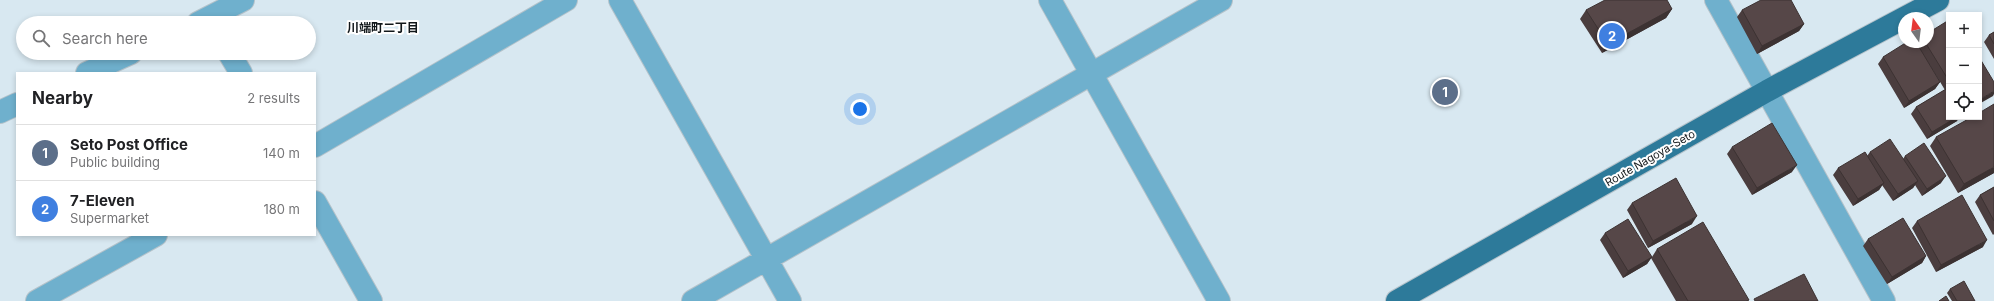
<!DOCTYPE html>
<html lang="en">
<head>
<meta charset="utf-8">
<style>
  :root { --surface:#fff; --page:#f2f2f2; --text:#202124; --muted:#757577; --line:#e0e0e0; --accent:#0b8043 }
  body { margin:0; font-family:Inter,"Noto Sans JP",sans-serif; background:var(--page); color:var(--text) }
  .controls { position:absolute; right:12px; top:12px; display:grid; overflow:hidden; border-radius:0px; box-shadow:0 2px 6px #0003 }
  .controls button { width:36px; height:36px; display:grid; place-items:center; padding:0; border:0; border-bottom:1px solid var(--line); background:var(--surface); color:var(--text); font:20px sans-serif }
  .compass { position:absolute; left:1898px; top:12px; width:36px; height:36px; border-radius:50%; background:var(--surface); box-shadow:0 2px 6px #0003; rotate:346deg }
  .you { position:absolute; left:860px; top:109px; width:14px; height:14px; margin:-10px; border:3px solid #fff; border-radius:50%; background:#1a73e8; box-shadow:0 0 0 6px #1a73e833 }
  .badge { display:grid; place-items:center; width:26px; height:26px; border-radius:50%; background:var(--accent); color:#fff; font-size:13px; font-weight:700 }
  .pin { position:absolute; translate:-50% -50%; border:2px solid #fff; box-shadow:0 1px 4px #0006 }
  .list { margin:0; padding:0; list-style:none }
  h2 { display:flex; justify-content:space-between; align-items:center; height:52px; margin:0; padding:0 16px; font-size:17px }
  h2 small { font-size:13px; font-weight:400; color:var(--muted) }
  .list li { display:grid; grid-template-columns:26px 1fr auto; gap:12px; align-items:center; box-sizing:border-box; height:56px; padding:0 16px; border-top:1px solid var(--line) }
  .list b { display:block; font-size:15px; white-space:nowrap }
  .list p { margin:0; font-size:13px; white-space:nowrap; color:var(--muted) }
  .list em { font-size:13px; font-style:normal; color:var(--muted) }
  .icon { flex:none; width:22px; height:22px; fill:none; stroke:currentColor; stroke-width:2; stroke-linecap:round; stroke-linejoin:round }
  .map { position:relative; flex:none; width:1994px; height:301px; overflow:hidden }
  .search { position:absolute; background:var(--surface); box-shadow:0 2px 6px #0003; left:16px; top:16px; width:300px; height:44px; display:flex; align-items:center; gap:10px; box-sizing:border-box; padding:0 14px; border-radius:22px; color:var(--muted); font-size:15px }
  .panel { position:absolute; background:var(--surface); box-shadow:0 2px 6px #0003; left:16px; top:72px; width:300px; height:164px; border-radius:0px }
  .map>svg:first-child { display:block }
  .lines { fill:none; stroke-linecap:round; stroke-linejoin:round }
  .minor-casing { stroke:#b4c2ca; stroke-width:24 }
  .major-casing { stroke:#b4c2ca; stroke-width:24 }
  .minor { stroke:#6fb0cd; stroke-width:22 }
  .major { stroke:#2d7a9a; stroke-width:22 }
  .wall { fill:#4a3d3e }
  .shaded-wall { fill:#3c3232 }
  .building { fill:#564748; stroke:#3c3232 }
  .labels { text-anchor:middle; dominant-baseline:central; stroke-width:4; stroke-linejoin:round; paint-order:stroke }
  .street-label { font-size:11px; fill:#11171a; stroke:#fff }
  .neighbourhood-label { font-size:12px; font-weight:bold; fill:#11171a; stroke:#fff }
</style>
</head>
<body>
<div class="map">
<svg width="1994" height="301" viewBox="0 0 1994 301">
  <rect width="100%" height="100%" fill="#d8e8f1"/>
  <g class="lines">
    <defs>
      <path id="minor" d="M620 0 790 301
        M1050 0 1219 301
        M1716 0 1884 301
        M198 23 243 0
        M229 53 241 73
        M87 73 131 53
        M0 112 17 104
        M315 146 566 0
        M315 202 371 301
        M37 301 156 235
        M693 301 1221 0"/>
      <path id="major" d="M1904 18 1938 0
        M1397 301 1767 91 1904 18"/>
    </defs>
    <use href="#minor" class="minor-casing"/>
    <use href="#major" class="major-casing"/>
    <use href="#minor" class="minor"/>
    <use href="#major" class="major"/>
  </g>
  <path class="wall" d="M1672 9 1666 18 1602 53 1580 19 1586 10Z
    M1742 10 1804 24 1799 31 1757 54 1737 17Z
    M1949 20V117L1957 121 1927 139 1911 114 1916 107 1945 90 1920 49 1940 82 1935 89 1904 108 1878 64 1883 57 1917 44 1918 42H1928Z
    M1994 32V59L1984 42 1989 35Z
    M1936 137 1994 173 1958 193 1930 146Z
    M1732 147 1792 172 1752 195 1727 154Z
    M1870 152 1903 159 1905 156 1941 183 1922 196 1915 185 1913 188 1893 201 1882 185 1879 190 1853 206 1833 175 1838 168 1867 156Z
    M1994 187V234L1993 235 1975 202 1980 195Z
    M1632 203 1692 224 1648 248 1627 210Z
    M1917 221 1983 247 1936 272 1912 228Z
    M1605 233 1652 257 1657 249 1749 300 1748 301H1676L1651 258 1647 264 1623 278 1600 240Z
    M1868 239 1926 256 1922 263 1887 284 1863 246Z
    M1950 289 1975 301H1952L1947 293Z"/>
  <path class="shaded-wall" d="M1672 9 1666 18 1602 53 1608 44Z
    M1804 24 1799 31 1757 54 1762 46Z
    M1940 82 1935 89 1904 108 1909 101Z
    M1994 91V94L1993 96 1979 104V100Z
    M1957 117H1960L1957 121 1927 139 1932 132Z
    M1797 165 1792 172 1752 195 1757 188Z
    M1994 167V173L1958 193 1964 184Z
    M1946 176 1941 183 1922 196 1927 189Z
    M1918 181 1913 188 1893 201 1898 194Z
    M1884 183 1879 190 1853 206 1858 199Z
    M1697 216 1692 224 1648 248 1653 241Z
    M1987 240 1983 247 1936 272 1941 265Z
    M1926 256 1922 263 1887 284 1892 277Z
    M1652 257 1647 264 1623 278 1628 271Z"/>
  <path class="building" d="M1605 0H1667L1672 9 1608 44 1586 10Z
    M1761 0H1791L1804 24 1762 46 1742 10Z
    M1949 20V81L1925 42H1928V33Z
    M1994 32V44L1989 35Z
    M1907 42H1916L1940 82 1909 101 1883 57Z
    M1979 57 1994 82V91L1979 100Z
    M1946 89 1949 93V117H1957L1932 132 1916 107Z
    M1994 104V167L1964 184 1936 137 1972 117H1979V113Z
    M1772 123 1797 165 1757 188 1732 147Z
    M1890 139 1918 181 1898 194 1870 152Z
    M1924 143 1946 176 1927 189 1905 156Z
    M1865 152 1884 183 1858 199 1838 168Z
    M1676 178 1697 216 1653 241 1632 203Z
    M1994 187V221L1980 195Z
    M1962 195 1987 240 1941 265 1917 221Z
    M1903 218 1926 256 1892 277 1868 239Z
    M1628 219 1652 257 1628 271 1605 233Z
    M1703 222 1749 300 1746 301H1688L1657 249Z
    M1804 274 1818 301H1755L1754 299Z
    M1964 281 1975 301H1957L1950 289Z
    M1946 296 1949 301H1939Z"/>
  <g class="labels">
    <g class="street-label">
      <text transform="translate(1650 158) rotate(-30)">Route Nagoya-Seto</text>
    </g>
    <g class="neighbourhood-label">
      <text x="383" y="27">川端町二丁目</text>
    </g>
  </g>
</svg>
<div class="controls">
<button>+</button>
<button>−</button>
<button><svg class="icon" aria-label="locate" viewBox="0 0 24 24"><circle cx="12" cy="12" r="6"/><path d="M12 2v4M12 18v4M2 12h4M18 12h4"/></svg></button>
</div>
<svg class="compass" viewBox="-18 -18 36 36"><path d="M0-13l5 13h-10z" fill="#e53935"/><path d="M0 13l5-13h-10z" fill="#757577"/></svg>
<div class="you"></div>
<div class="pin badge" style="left:1445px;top:92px;background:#5c6f8a">1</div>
<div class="pin badge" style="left:1612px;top:36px;background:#3f7fe0">2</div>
<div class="search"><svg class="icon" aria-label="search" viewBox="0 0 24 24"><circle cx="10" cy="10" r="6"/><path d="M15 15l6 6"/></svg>Search here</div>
<section class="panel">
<h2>Nearby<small>2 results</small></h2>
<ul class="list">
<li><span class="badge" style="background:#5c6f8a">1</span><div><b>Seto Post Office</b><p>Public building</p></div><em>140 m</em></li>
<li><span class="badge" style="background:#3f7fe0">2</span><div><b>7-Eleven</b><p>Supermarket</p></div><em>180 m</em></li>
</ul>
</section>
</div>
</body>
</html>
